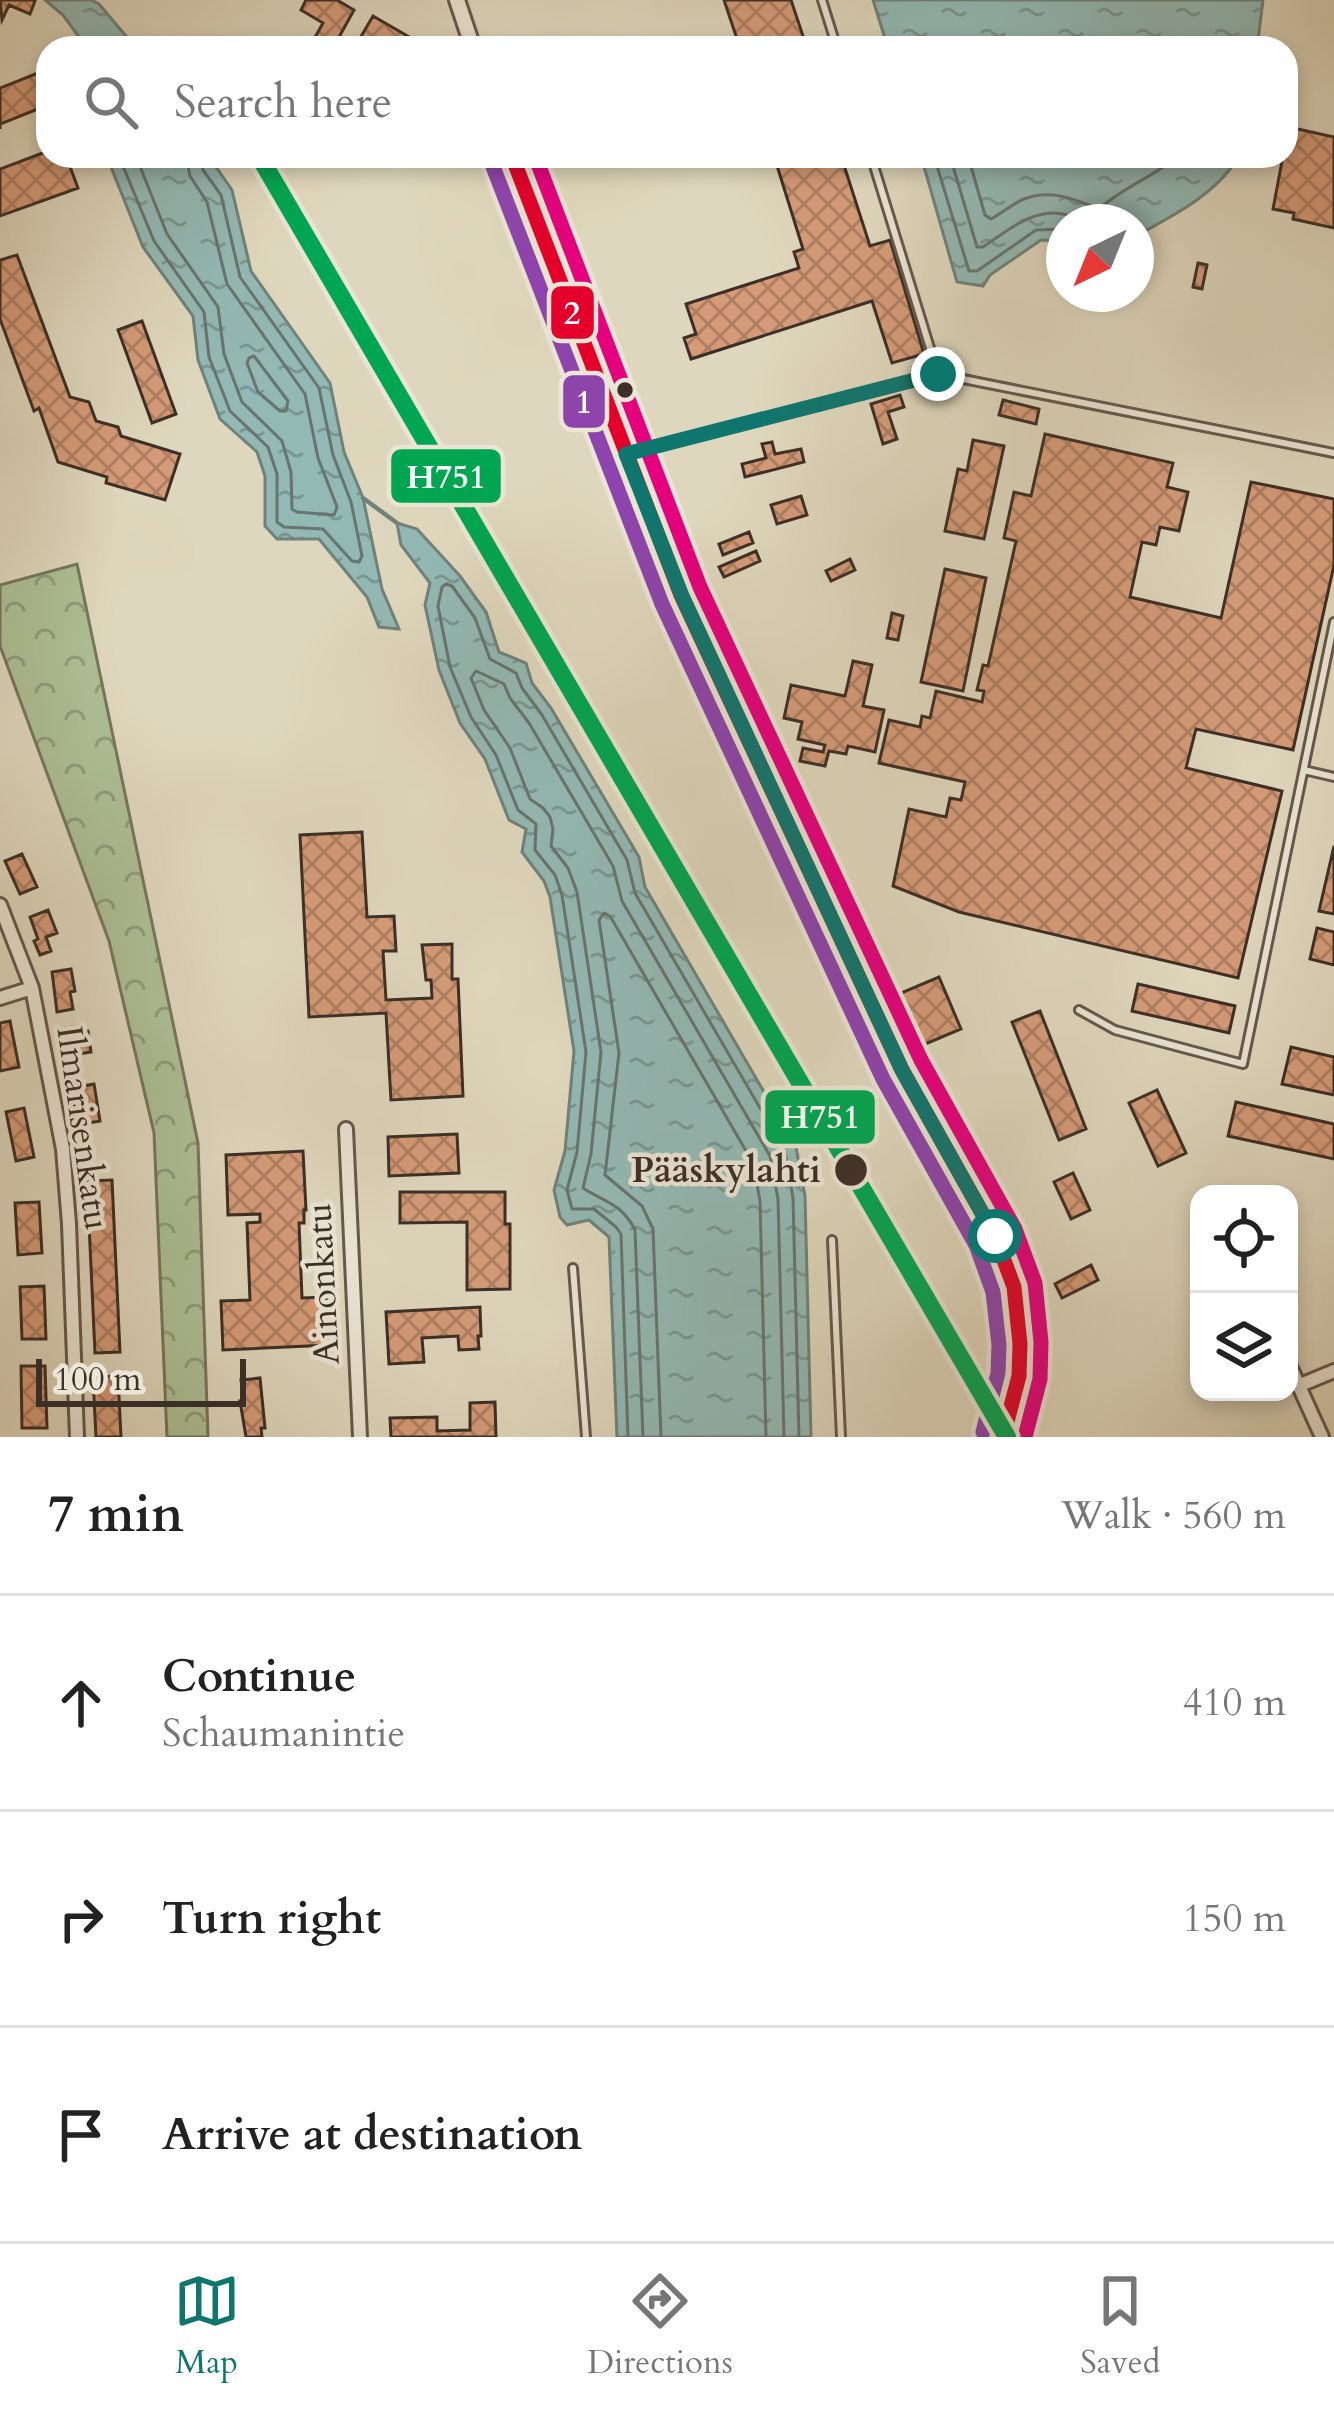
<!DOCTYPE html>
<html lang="en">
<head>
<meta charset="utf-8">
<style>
  :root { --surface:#fff; --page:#f6f6f6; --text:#222; --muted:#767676; --line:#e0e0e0; --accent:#0f766e }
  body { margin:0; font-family:Cardo,serif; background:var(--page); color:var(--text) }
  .controls { position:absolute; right:36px; bottom:36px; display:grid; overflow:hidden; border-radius:24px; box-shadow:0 6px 18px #0003 }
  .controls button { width:108px; height:108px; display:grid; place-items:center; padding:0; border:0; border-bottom:3px solid var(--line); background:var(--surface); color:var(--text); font:60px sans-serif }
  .compass { position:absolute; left:1046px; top:204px; width:108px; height:108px; border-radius:50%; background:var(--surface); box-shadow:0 6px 18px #0003; rotate:223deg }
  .scale { position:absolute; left:36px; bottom:30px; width:210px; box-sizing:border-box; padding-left:12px; border:6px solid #3c2f27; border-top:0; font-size:33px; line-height:42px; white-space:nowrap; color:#3c2f27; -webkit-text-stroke:9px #eae5d4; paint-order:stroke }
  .stop { position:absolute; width:36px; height:36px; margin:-27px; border:9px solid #0f766e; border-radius:50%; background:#fff }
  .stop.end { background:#0f766e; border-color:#fff; box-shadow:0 3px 12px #0008 }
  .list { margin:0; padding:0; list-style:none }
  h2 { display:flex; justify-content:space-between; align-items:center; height:156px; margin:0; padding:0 48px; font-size:51px }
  h2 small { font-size:39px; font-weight:400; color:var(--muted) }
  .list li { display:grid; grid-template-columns:78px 1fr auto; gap:36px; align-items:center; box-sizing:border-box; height:216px; padding:0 48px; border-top:3px solid var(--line) }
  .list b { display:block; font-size:45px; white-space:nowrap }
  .list p { margin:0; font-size:39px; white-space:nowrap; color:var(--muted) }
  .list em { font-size:39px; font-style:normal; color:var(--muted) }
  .icon { flex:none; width:66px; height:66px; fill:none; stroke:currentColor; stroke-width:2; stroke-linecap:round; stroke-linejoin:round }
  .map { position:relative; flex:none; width:1334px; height:1437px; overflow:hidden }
  .search { position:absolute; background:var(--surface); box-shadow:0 6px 18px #0003; left:36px; right:36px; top:36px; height:132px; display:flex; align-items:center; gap:30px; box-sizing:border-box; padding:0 42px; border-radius:36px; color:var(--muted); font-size:45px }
  .sheet { height:804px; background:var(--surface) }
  nav { display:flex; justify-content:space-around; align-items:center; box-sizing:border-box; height:168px; border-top:3px solid var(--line); background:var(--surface); font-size:33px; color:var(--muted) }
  nav a { display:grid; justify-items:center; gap:6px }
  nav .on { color:var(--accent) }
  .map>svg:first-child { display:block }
  .forest { fill:url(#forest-crowns); stroke:#74775e; stroke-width:3 }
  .water { fill:url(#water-ripples); stroke:#70827c; stroke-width:3 }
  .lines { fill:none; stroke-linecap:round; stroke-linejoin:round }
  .shore { stroke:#68746e; stroke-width:3 }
  .stream { stroke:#70827c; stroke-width:4.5 }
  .building { fill:url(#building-cross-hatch); stroke:#3c2f27; stroke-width:3 }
  .service-casing { stroke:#65594c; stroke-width:12 }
  .minor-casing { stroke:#65594c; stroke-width:18 }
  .tertiary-casing { stroke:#65594c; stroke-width:20 }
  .service { stroke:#eae5d4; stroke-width:6 }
  .minor { stroke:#eae5d4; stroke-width:12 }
  .tertiary { stroke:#eae5d4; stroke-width:14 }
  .bus-1-casing { stroke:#eae5d4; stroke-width:24 }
  .bus-2-casing { stroke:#eae5d4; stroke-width:24 }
  .bus-3-casing { stroke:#eae5d4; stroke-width:24 }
  .bus-1 { stroke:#e4002b; stroke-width:15 }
  .bus-2 { stroke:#8e44ad; stroke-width:15 }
  .bus-3 { stroke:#e5007d; stroke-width:15 }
  .rail-1-casing { stroke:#eae5d4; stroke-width:27 }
  .rail-1 { stroke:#00a651; stroke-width:18 }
  .route { stroke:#0f766e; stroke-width:15 }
  .bus-dot { fill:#3c2f27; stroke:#eae5d4; stroke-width:4.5 }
  .labels { text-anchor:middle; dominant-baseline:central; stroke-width:9; stroke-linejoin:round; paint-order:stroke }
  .street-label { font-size:36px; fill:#3c2f27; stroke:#eae5d4 }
  .stop-label { font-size:36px; font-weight:bold; fill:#3c2f27; stroke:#eae5d4; text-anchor:end }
  .line-badge { stroke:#eae5d4; stroke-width:4.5 }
  .badge-label { font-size:33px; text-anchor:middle; font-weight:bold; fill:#fff }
</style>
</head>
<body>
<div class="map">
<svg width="1334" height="1437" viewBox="0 0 1334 1437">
  <defs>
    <pattern id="forest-crowns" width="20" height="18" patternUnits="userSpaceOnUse" patternTransform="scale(3)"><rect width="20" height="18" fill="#adbf95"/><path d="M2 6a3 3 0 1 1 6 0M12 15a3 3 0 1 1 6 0" fill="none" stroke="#8e9c7a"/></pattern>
    <pattern id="water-ripples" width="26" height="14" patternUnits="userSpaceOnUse" patternTransform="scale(3)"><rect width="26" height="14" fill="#93b9b4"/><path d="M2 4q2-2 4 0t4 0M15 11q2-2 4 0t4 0" fill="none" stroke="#799792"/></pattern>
    <pattern id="building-cross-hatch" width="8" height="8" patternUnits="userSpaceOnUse" patternTransform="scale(3)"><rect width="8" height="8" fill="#d59b78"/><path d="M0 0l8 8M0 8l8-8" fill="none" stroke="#ae7f62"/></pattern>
  </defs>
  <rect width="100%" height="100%" fill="#dfd7bd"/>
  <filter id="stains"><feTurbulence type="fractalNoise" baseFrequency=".00167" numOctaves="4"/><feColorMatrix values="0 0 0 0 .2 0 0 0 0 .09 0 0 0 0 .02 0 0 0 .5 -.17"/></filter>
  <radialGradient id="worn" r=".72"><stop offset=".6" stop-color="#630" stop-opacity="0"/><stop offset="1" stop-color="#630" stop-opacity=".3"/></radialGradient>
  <path class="forest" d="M77 564 198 1143 208 1437H167L154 1133 109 941 0 646V585Z"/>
  <path class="water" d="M45 0H91L99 4 136 48H87L63 15Z
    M873 0H1263L1257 48H888Z
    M111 156H212L214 164 232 190 251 271 330 383 344 452 363 498 382 589 399 629 379 627 367 597 319 539H277L265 526V476L257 452 220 419 198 360 193 316 143 247 111 167Z
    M921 156H1239C1217 194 1174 215 1136 236V222H1064V241L1041 240 990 275 983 286 957 282Z
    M397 523 417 529 460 576 486 612 499 652 526 663 532 683 551 708 639 857 645 887 796 1147 805 1196 811 1437H617L609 1237 589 1220 567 1225 560 1217 554 1190 565 1151 574 1051 550 897 544 881 522 852 526 829 509 820 485 759 460 723 439 670 425 605 430 583 401 545Z"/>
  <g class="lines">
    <path class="shore" d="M123 156V166L154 241 204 312 209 357 230 411 268 447 277 474V522L284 527 323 529 352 561 359 562 362 556 351 502 333 455 319 388 240 277 221 195 203 170 201 156
      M138 156 139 164 167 234 218 307 224 354 242 402 282 441 291 472 292 509 297 512 334 515 337 507 318 458 305 394 227 284 207 202 190 176 186 156
      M934 156 969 271H977L1036 230 1064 229
      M950 156 977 247H983C1013 227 1045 198 1082 222
      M968 156 985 215 991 219C1002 213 1012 204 1024 199 1051 188 1076 200 1099 209 1122 188 1154 176 1179 156
      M254 356 288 401 286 411H280L258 392 247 363 249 358Z
      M628 1437 621 1234 616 1227 594 1209H572L567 1190 577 1152 586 1052 562 895 555 875 535 850 536 824 518 810 496 755 471 717 450 667 438 606 442 587 446 584 452 586 475 618 490 659 516 673 522 688 542 715 627 860 635 893 785 1151 793 1198 799 1437
      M643 1437 635 1230C622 1203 602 1201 583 1188L591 1154 601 1052 577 892 568 868 551 846 553 829 550 817 543 808 530 799 510 748 484 710 471 678 476 671 504 684 510 698 529 723 613 866 622 901 770 1156 778 1199 784 1437
      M661 1437 653 1229 642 1206 605 1175 619 1053 599 920 604 913 610 916 753 1163 760 1201 766 1437"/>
    <path class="stream" d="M363 498 397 523"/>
  </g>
  <path class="building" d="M0 0H32L35 1 30 14 9 5 2 20Z
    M306 0H337L354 10 333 48H309L323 23 301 10Z
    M724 0H791L807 48H740Z
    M373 16 411 38 406 48H373L359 40Z
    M48 69V105L0 124V129V88Z
    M1289 127 1334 137V228L1293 219 1294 213 1273 209 1283 156H1286Z
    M48 151V156H66L78 188 0 216V169Z
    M774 156H841L870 246 890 240 924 354 892 363 872 301 691 359 684 338 696 334 686 304 799 268 794 252 803 249Z
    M17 255 70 397 89 402 96 421 118 427 121 436 180 454 165 500 106 483 107 477 58 462 39 408 34 411 0 319V260Z
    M1198 263 1207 265 1202 289 1193 287Z
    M142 321 176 414 152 423 118 330Z
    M900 395 904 407 888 412 897 439 883 444 871 404Z
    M1003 400 1039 409 1036 424 999 415Z
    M1045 434 1173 463 1167 487 1188 492 1179 531 1160 527 1156 545 1142 542 1130 597 1221 618 1251 482 1334 499V565L1293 750 1196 729 1186 768 1282 791 1238 978 959 912 893 886 909 809 946 817 950 798 961 800 965 782 879 763 889 720 920 727 922 716 930 718 936 691 982 702 984 691 977 690 983 665 988 666 1016 541 1004 538 1014 492 1031 496Z
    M973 440 1004 446 984 539 945 531 958 469 967 471Z
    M772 442 775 454 801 449 804 462 745 477 742 464 766 458 762 444Z
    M801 496 807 515 777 524 771 505Z
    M749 532 753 543 723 555 719 544Z
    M756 551 760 561 724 577 719 567Z
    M850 559 855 570 831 581 826 571Z
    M945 569 986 578 963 691 921 682Z
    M892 613 903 616 898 640 887 638Z
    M853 661 872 665 863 706 884 710 875 752 848 746 846 754 829 751 825 766 800 761 803 748 823 752 825 745 798 739 802 722 784 718 791 685 845 696Z
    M362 832 367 917 394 916 396 951H383L386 1000 432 998 431 980H426L422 945 452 944V979H458L463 1096 391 1100 386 1013 309 1017 300 835Z
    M1334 846V914L1319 911Z
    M22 854 37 887 20 894 5 861Z
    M48 910 57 933 46 937 51 951 40 955 34 941 38 939 30 917Z
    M1317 928 1334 932V965L1310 959Z
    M71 969 75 991 70 992 73 1009 57 1012 52 972Z
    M939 977 961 1029 923 1045 901 993Z
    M1138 984 1235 1006 1229 1033 1132 1011Z
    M1040 1011 1086 1129 1059 1140 1012 1022Z
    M10 1021 19 1067 0 1071V1023Z
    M84 1025 85 1031H88L91 1052 72 1055 71 1048 63 1049 60 1029Z
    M1291 1047 1334 1057V1095L1282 1084Z
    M94 1084 100 1121 77 1125 71 1088Z
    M1157 1090 1186 1153 1158 1166 1129 1103Z
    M1236 1102 1334 1124V1159L1228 1136Z
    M24 1108 34 1157 16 1161 6 1112Z
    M457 1134 459 1173 389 1176 388 1137Z
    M303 1151 306 1210H304V1223H299L302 1298 326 1297 329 1345 223 1350 221 1301 250 1300 247 1223 260 1222V1214L228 1215 226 1155Z
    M1073 1173 1090 1210 1071 1219 1054 1182Z
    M112 1180 120 1352 95 1353 87 1181Z
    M400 1192H505V1224H510V1289L467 1290V1222L400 1223Z
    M39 1202 42 1253 18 1255 15 1203Z
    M1091 1265 1098 1280 1062 1298 1055 1284Z
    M44 1286 46 1339H22L20 1287Z
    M480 1307 481 1336H478L479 1349 459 1350 458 1336 422 1338 424 1362 389 1364 386 1312Z
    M21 1366H45L47 1428H22Z
    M118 1376 121 1437H96L93 1377Z
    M260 1378 265 1428H261L262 1437H246L240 1401H244L241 1380Z
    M495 1402 496 1437H391L390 1418 437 1417V1431L470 1430V1403Z"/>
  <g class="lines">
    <defs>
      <path id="service" d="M822 0 837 48
        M938 374 1334 453
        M628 453 938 374 871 156
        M1304 770 1334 777
        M1079 1010 1115 1030 1243 1064 1334 622
        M832 1240 841 1437
        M573 1268 586 1437"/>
      <path id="minor" d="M0 905 32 988 63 1149 69 1224 77 1437
        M0 998 32 988
        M346 1129 360 1437
        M1289 1364 1322 1437
        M1298 1386 1334 1371"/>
      <path id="tertiary" d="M457 0 473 48
        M512 156 681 595 902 1070 995 1236 1014 1287 1020 1344 1019 1376 1003 1437"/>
    </defs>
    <use href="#service" class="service-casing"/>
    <use href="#minor" class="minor-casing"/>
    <use href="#tertiary" class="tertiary-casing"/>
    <use href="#service" class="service"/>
    <use href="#minor" class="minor"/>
    <use href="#tertiary" class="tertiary"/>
    <defs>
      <path id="bus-1" d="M512 156 681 595 902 1070 995 1236 1014 1287 1020 1344 1019 1376 1003 1437"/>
      <path id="bus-2" d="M492 164 662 604 883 1079 976 1245 993 1292 999 1345 998 1373 983 1432"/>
      <path id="bus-3" d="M535 156 700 587 921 1060 1015 1229 1035 1283 1041 1342 1040 1379 1025 1437"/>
    </defs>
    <use href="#bus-1" class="bus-1-casing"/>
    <use href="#bus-2" class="bus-2-casing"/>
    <use href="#bus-3" class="bus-3-casing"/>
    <use href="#bus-1" class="bus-1"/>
    <use href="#bus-2" class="bus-2"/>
    <use href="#bus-3" class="bus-3"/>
    <defs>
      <path id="rail-1" d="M259 156 1007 1437"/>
    </defs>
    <use href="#rail-1" class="rail-1-casing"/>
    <use href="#rail-1" class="rail-1"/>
  </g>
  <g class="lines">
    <path class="route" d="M938 374 626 454 682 596 902 1070 995 1236"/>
  </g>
  <g class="bus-dot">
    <circle cx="625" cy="390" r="10"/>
    <circle cx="851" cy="1170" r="18"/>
  </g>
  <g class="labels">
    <g class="street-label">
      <text transform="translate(83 1128) rotate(82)">Ilmarisenkatu</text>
      <text transform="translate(323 1284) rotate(-93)">Ainonkatu</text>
    </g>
    <g class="stop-label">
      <text x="821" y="1170">Pääskylahti</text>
    </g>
  </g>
  <g class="line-badge">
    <rect x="549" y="284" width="47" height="57" rx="12" fill="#e4002b"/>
    <rect x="561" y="373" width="46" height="57" rx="12" fill="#8e44ad"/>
    <rect x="389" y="447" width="114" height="58" rx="12" fill="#00a651"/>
    <rect x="763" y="1088" width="114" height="58" rx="12" fill="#00a651"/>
  </g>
  <g class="badge-label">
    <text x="572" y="324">2</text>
    <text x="584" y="413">1</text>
    <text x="446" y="488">H751</text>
    <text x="820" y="1128">H751</text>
  </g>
  <rect width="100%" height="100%" filter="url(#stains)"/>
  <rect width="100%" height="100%" fill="url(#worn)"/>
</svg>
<div class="controls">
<button><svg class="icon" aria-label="locate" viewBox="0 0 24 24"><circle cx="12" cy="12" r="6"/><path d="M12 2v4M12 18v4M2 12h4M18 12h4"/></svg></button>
<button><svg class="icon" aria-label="layers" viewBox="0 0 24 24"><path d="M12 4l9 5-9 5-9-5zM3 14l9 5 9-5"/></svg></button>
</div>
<svg class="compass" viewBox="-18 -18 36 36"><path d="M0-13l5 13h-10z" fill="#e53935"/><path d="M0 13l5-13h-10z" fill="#767676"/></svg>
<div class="scale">100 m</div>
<div class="stop" style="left:995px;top:1236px"></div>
<div class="stop end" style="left:938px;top:374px"></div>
<div class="search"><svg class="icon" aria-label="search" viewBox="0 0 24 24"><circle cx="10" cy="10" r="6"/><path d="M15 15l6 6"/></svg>Search here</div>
</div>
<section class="sheet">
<h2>7 min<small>Walk · 560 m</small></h2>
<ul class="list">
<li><svg class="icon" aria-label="ahead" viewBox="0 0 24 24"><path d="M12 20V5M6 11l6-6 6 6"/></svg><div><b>Continue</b><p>Schaumanintie</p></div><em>410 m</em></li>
<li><svg class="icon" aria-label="right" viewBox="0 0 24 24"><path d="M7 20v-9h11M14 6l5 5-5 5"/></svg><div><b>Turn right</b></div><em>150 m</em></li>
<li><svg class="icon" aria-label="arrive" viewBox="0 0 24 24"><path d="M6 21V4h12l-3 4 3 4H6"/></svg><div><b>Arrive at destination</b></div></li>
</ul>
</section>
<nav>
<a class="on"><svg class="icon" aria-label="map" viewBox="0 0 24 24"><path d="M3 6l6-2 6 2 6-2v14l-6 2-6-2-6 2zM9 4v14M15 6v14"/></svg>Map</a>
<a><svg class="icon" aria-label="directions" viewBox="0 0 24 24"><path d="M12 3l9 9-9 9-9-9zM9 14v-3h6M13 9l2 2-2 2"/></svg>Directions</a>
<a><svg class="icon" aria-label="saved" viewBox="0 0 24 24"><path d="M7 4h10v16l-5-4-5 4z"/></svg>Saved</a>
</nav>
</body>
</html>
